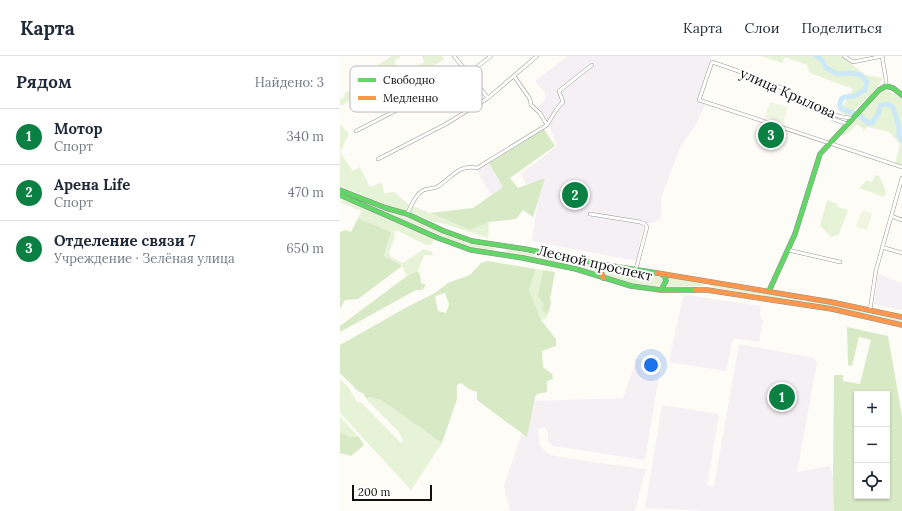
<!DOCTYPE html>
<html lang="ru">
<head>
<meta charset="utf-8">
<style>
  :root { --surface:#fff; --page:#f2f2f3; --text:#1f2937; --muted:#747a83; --line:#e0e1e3; --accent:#0b8043 }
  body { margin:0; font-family:Lora,serif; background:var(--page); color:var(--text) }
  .controls { position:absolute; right:12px; bottom:12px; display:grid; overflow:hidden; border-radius:0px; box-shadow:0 1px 3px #0004 }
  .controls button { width:36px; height:36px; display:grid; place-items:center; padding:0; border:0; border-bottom:1px solid var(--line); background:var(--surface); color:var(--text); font:20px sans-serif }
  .scale { position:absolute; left:12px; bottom:10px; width:80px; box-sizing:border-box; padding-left:4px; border:2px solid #111; border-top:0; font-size:11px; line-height:14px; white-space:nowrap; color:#111; -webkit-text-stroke:3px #fff; paint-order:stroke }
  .you { position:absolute; left:311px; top:309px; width:14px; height:14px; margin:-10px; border:3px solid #fff; border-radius:50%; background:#1a73e8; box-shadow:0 0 0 6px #1a73e833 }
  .badge { display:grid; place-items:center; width:26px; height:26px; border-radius:50%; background:var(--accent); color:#fff; font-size:13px; font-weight:700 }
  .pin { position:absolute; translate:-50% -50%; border:2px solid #fff; box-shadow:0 1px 4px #0006 }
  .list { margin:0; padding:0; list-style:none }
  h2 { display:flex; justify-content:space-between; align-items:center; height:52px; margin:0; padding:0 16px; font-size:17px }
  h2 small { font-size:13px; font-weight:400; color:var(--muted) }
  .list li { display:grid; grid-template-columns:26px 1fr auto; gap:12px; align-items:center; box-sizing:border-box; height:56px; padding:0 16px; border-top:1px solid var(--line) }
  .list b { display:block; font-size:15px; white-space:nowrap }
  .list p { margin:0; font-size:13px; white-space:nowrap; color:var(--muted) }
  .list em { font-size:13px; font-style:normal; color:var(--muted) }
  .icon { flex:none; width:22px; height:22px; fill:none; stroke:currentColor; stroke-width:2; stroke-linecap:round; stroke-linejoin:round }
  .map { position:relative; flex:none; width:562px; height:455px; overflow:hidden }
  header { display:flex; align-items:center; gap:24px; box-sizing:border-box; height:56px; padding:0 20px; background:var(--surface); border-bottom:1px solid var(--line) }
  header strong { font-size:19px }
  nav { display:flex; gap:22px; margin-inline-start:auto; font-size:14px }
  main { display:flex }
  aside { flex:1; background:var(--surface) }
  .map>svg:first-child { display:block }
  .industrial { fill:#f5f0f3 }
  .green { fill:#e7f3d7 }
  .forest { fill:#d8eac5; fill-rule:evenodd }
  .pitch { fill:#f0f6e1 }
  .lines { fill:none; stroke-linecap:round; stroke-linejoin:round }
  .river { stroke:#cde8f7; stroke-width:5 }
  .street-casing { stroke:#979795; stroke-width:4 }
  .fast-casing { stroke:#8e8d8b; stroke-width:5.5 }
  .slow-casing { stroke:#8e8d8b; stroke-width:5.5 }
  .street { stroke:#fffffe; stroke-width:3 }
  .fast { stroke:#63d668; stroke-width:4.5 }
  .slow { stroke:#ff974d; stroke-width:4.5 }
  .labels { text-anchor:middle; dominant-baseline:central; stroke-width:4; stroke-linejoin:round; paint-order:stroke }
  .street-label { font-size:14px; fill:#111; stroke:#fff }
  .key { fill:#fff; stroke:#b8b8b8; stroke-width:1 }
  .key-label { font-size:11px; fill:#111 }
</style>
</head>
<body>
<header>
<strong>Карта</strong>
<nav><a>Карта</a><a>Слои</a><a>Поделиться</a></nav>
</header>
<main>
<aside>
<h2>Рядом<small>Найдено: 3</small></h2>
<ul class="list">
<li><span class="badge">1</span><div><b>Мотор</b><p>Спорт</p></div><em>340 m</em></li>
<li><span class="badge">2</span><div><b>Арена Life</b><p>Спорт</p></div><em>470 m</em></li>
<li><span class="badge">3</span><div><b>Отделение связи 7</b><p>Учреждение · Зелёная улица</p></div><em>650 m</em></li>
</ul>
</aside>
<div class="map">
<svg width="562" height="455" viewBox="0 0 562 455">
  <rect width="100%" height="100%" fill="#fdfcf7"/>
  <path class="industrial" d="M228 0H371L369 8 357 44 365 49 354 72 341 89 321 142 322 160 318 165 304 169 296 205 192 185 197 150 202 124 186 128 181 118 217 90 207 63 198 51 205 44V37L195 25Z
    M149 107 163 131 151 139 136 114Z
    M538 218 562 227V254L534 248Z
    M345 239 421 250 420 258 421 263 423 265 419 286 393 282 386 315 329 306 342 245Z
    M399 288 474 302 477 306 457 416 490 410 493 421 494 455H368L305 452 322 349 379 358 367 430H374Z
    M297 303 321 307 305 404 213 390 208 385V377L205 371 198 373 200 390 210 399 251 406 306 413 295 455H170L164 430 193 345 283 342Z"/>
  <path class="green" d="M52 0H61L55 4 56 12 66 17 84 6 82 0H102L105 3 30 46 22 38 0 50V43L4 42 5 37 21 28 29 15Z
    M421 0H502L525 19 543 22 536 33 509 60 499 56 513 33 470 17 467 9 445 1 442 7Z
    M546 33 562 42V109L555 107 560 88 549 76 528 71 524 74 517 68 505 80 501 77 541 35Z
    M0 68 9 78 0 96Z
    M0 96 13 115 20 111 30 131 42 127 44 137 54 136 68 148 130 174 149 166 148 182 105 168 94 166 72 157 48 150 0 130Z
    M535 119 539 120 546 135 544 141 519 132 526 125 532 126Z
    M0 136 38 152 78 166 105 178 129 187 154 192V194L153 195 137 193 116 186Z
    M0 144 6 145 92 182 94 184 91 189H86L56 174 54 178 55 181 49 196 51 201 63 207 84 193 92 196 93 199H84L78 215 67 220 62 210 44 200 51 176 18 162 21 155 0 146Z
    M487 144 497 148 498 151 508 154 499 178 491 181 480 170Z
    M165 193 260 210 259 218 233 209 166 197Z
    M268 212 319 219 323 223C324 227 322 229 318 230L290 227 267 222 264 220 263 216 265 213Z
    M196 213 203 214 199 233 203 247 202 254 208 258 206 263 200 264 189 234Z
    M328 221 364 228 363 230 325 231 328 228Z
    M371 228C402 234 432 238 462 243L464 245 461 246 371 231 370 229Z
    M468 244 517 253 562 263V266L501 253 467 248Z
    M0 323 8 331 17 346 22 347 61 387 63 384 58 375 26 343 29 341 41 344 102 387 71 434 0 357Z
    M0 361 19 381H10L0 376Z"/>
  <path class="forest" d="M204 73 215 90 170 122 178 132 205 122 193 161 183 154 176 163 149 166 130 174 90 157 133 152 163 131 149 107Z
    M18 162 51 176 44 200 62 210 18 243 5 244 0 253V176L6 174 11 176Z
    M148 205 196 213 189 234 201 264 216 283V290L202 295 203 311 212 318 213 323 207 325V336L197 338 195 341 187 381 137 344V336L129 333 121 327 117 329V343L102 387 41 344 29 341 26 343 24 338 18 335 0 317V289L67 251 95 237 108 227 130 219 141 207ZM105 237 109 248 106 257 98 255 95 240Z
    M203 214 215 216 210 243 211 247 208 258 202 254 203 247 198 241 199 233Z
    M78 215 80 219 81 227 86 229 82 234H76L0 276V270L67 220Z
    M507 271 548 280 562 360V455H494L493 421 494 319H503V325L520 328 531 284 519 281 512 310 508 309ZM517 338H547V440H517Z
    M0 376 10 381H19L24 389 11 400 0 397Z"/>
  <path class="pitch" d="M430 46 448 51 443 67 425 61Z
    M522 154 532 157 527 174 516 171Z"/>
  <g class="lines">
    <path class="river" d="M476 0 482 4 486 12 498 18 511 17 521 19 527 26 525 34C522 35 518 39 514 40 505 42 499 38 500 52L520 60 528 67H532L539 56 540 50 546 48 553 51 559 71V80L562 85"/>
    <defs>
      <path id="street" d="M114 0 148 42
        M504 0 513 6 543 0
        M542 0 546 24V30
        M174 20 190 43 191 49 200 57 207 69
        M491 58 493 63 507 68
        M512 62C487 61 474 47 453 37 428 25 399 15 372 6L359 44 562 111
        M16 75 129 17 151 0
        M38 103 106 68 148 42 197 0
        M67 158C71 151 75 139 82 135 86 132 93 133 97 131 112 122 118 108 137 112L207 69C213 60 216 52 223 46L219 35 252 9
        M250 158 300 166 305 168 307 171 296 213
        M551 160 562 164
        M542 191 562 197
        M448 194 500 206
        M530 254 536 214 562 122"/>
      <path id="fast" d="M0 134 46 152 67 158 104 175 132 185 185 193 266 209 317 217
        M0 139 98 182 131 194 183 202 236 213 291 230 321 234H355
        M321 234 326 225 325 221 322 218
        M429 235 455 178 480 98 539 34 546 30 553 32 562 39"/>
      <path id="slow" d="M317 217 491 246 562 261
        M263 222 261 215 266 209
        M355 234H367L492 253 562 269"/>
    </defs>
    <use href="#street" class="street-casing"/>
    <use href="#fast" class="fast-casing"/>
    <use href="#slow" class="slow-casing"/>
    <use href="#street" class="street"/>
    <use href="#fast" class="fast"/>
    <use href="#slow" class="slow"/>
  </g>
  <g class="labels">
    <g class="street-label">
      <text transform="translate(448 37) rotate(24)">улица Крылова</text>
      <text transform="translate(255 207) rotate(13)">Лесной проспект</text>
    </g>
  </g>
  <rect x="10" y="10" width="132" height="46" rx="6" class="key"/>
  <rect x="18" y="22" width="18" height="4" fill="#63d668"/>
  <rect x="18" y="40" width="18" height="4" fill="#ff974d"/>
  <g class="key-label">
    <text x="43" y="28">Свободно</text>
    <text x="43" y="46">Медленно</text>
  </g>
</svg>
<div class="controls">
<button>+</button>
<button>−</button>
<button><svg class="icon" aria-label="locate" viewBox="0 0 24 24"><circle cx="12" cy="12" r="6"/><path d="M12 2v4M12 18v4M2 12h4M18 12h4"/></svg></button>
</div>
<div class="scale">200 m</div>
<div class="you"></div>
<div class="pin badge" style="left:442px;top:341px">1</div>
<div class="pin badge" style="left:235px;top:139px">2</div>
<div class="pin badge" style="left:431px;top:79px">3</div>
</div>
</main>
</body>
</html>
